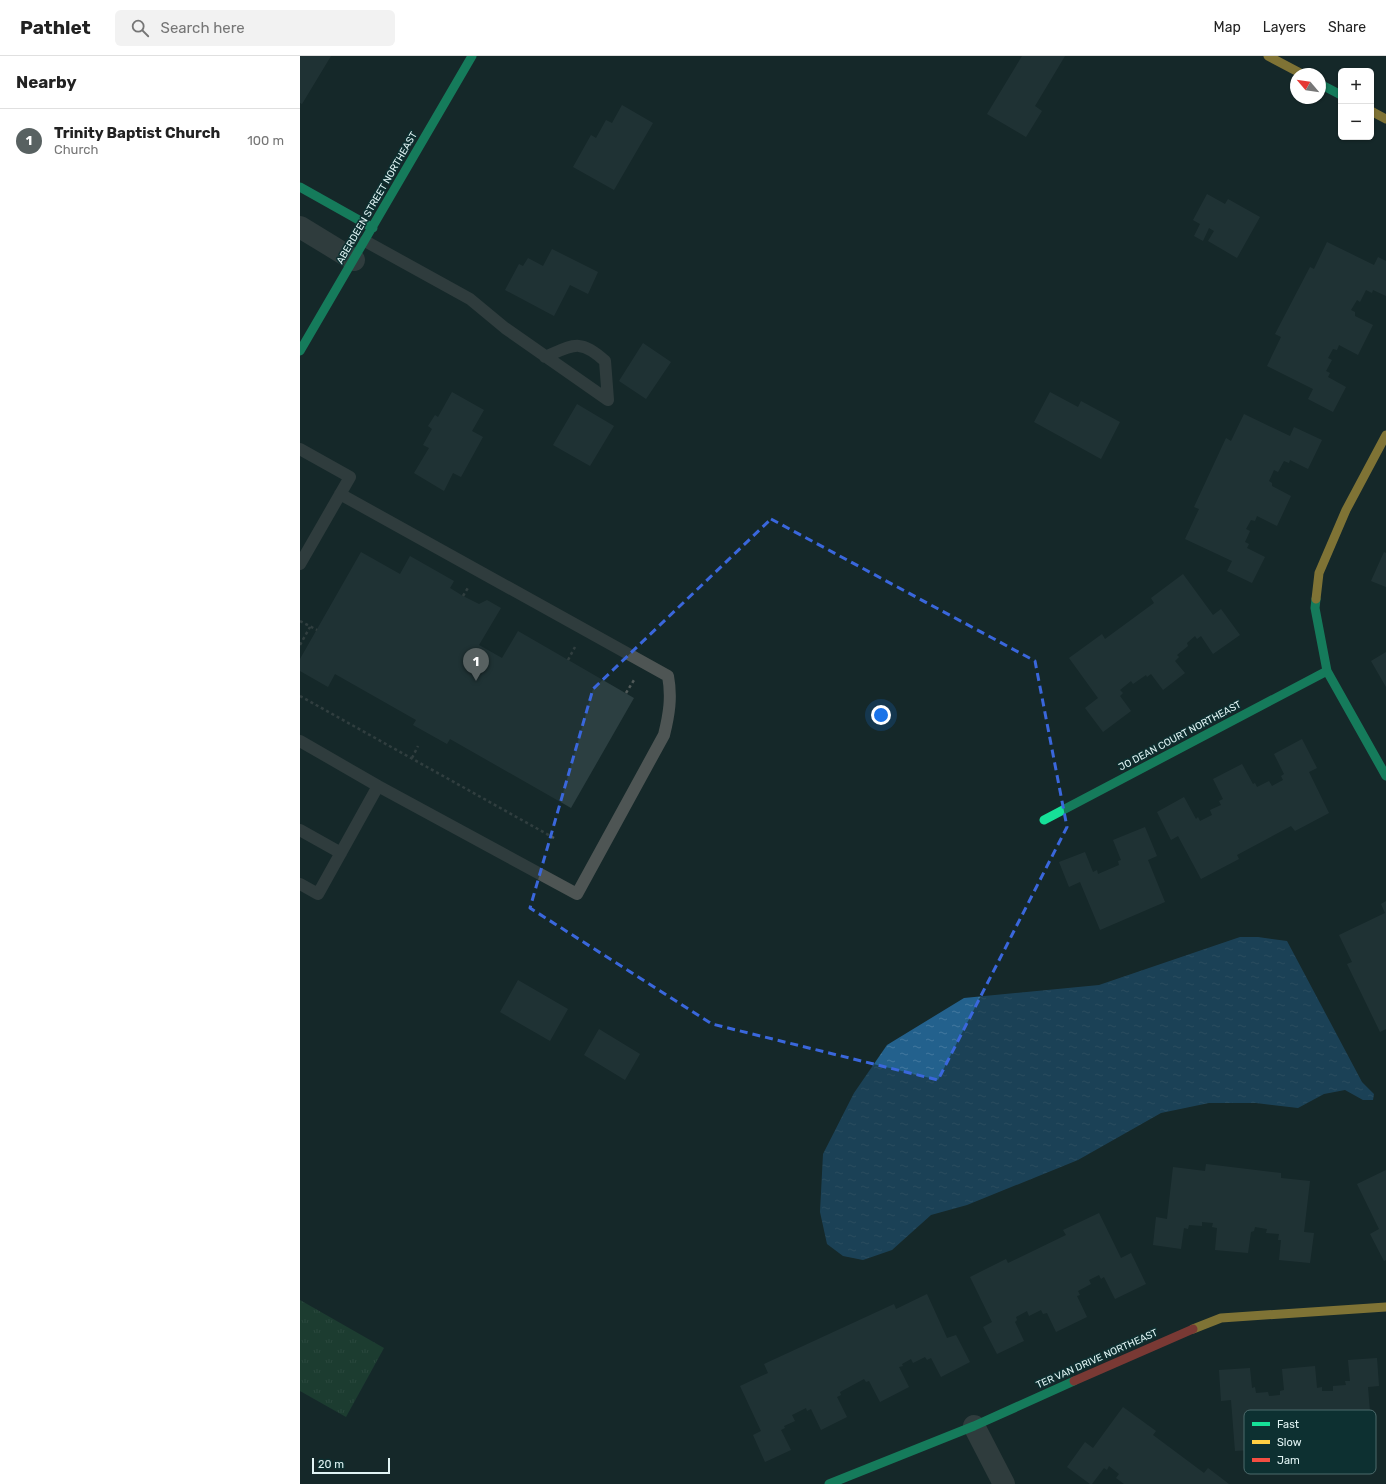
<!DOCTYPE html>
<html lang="en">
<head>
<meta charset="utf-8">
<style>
  :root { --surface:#fff; --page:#f2f2f2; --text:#222; --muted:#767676; --line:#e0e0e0; --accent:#586161 }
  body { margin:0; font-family:Rubik,sans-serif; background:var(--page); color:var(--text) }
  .controls { position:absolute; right:12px; top:12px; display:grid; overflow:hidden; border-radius:6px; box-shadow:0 1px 3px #0004 }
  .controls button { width:36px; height:36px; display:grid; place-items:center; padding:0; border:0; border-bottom:1px solid var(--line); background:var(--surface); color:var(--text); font:20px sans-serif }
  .compass { position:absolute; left:990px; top:12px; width:36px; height:36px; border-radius:50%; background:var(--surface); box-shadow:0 1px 3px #0004; rotate:299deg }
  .scale { position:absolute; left:12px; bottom:10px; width:78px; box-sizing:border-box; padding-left:4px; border:2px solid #e1f4f4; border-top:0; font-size:11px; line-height:14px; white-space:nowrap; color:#e1f4f4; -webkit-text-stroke:3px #0d3031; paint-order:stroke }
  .you { position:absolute; left:581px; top:659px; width:14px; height:14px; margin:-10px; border:3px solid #fff; border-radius:50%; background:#1a73e8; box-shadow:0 0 0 6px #1a73e833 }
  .badge { display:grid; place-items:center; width:26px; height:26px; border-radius:50%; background:var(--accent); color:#fff; font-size:13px; font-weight:700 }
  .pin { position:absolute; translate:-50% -33px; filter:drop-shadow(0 1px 2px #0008) }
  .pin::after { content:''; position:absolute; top:21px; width:14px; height:12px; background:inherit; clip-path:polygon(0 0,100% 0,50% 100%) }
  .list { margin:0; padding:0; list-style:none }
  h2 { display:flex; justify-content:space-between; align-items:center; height:52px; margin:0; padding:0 16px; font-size:17px }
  h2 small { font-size:13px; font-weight:400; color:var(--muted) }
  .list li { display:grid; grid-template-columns:26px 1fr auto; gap:12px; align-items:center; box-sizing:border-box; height:64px; padding:0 16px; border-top:1px solid var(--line) }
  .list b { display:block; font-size:15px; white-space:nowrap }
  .list p { margin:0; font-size:13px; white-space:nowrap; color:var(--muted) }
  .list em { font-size:13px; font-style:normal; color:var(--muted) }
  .icon { flex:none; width:22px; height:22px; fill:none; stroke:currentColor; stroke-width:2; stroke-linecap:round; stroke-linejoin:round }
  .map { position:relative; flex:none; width:1086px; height:1428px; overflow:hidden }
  header { display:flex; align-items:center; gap:24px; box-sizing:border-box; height:56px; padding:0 20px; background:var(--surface); border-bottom:1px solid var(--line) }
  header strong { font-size:19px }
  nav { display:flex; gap:22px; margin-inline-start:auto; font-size:14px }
  .search { width:280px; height:36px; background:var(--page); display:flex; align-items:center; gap:10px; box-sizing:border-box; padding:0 14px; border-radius:6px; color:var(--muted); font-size:15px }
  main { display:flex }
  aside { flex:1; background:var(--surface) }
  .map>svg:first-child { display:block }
  .grass { fill:url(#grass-tufts) }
  .water { fill:url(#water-ripples) }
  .building { fill:#2c3f41 }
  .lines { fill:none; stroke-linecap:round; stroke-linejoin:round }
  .path { stroke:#515a59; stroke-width:2.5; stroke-dasharray:3 3; stroke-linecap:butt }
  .lane { stroke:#4e5554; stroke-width:12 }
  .street { stroke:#4e5554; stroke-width:22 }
  .fast { stroke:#16e098; stroke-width:9 }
  .slow { stroke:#ffcf43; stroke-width:9 }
  .jam { stroke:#f24e42; stroke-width:9 }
  .marked { fill:none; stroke:#3a67dc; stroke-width:3; stroke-dasharray:8 5; stroke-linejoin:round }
  .labels { text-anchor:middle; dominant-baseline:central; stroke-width:3; stroke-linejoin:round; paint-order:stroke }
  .street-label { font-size:10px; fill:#e1f4f4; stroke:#0d3031 }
  .key { fill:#0d3031; stroke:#4d6b6c; stroke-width:1 }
  .key-label { font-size:11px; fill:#e1f4f4 }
</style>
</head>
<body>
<header>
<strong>Pathlet</strong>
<div class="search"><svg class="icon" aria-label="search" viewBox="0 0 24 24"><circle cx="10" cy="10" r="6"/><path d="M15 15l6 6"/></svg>Search here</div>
<nav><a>Map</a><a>Layers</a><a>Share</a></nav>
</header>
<main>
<aside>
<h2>Nearby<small></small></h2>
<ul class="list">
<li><span class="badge">1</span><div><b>Trinity Baptist Church</b><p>Church</p></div><em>100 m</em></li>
</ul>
</aside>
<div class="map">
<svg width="1086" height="1428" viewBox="0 0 1086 1428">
  <defs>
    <pattern id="grass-tufts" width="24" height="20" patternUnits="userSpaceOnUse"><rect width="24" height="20" fill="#245539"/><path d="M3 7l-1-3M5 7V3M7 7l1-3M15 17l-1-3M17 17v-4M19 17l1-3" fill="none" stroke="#446e56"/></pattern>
    <pattern id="water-ripples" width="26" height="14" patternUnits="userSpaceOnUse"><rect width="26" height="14" fill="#23618d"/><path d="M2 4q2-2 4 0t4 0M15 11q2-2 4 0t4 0" fill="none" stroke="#43789e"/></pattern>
  </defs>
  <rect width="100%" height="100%" fill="#152829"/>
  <path class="grass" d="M0 1244 84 1292 46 1361 0 1335Z"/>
  <path class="water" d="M940 881H958L987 885 1062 1026 1074 1038 1073 1044H1063L1045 1034 1024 1038 998 1052 956 1047H909L861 1057 778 1104 667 1149 631 1159 592 1194 563 1204 543 1200 527 1188 520 1156 523 1098 554 1037 587 989 664 942 799 929Z"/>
  <path class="building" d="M0 0H31L2 48 0 47Z
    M722 0H765L735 50 742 55 726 81 687 58Z
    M322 49 353 67 314 134 273 111 291 79 296 82 306 64 312 67Z
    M907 138 925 148 928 143 960 161 937 202 908 185 914 175 909 172 903 185 894 180 900 168 893 164Z
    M1027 186 1074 209 1078 201 1086 205V240L1073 234 1072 237 1066 234 1060 246 1057 244 1051 254 1055 256V260L1073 269 1058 299 1039 289 1037 294 1033 293 1028 302 1032 304 1026 315 1030 317 1028 321 1046 331 1033 356 1008 343 1013 333 967 310 981 281 975 278 1010 211 1014 213Z
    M252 193 298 216 288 238 270 229 254 260 205 234 219 208 223 210 228 202 243 210Z
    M343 287 371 306 346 343 319 325Z
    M152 336 184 354 172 375 183 381 161 421 153 417 144 435 114 417 129 392 123 389 132 373 128 370 135 359 138 361Z
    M750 336 778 351 781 345 820 366 801 403 734 366Z
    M277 348 314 370 290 410 253 389Z
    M944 358 990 380 994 371 1022 384 1008 413 990 404 989 407 984 405 978 416 974 414 969 425 972 427V430L991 440 977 470 957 460 955 465 951 464 946 473 950 475 945 486 949 488 947 492 965 501 952 527 927 515 932 505 885 483 899 453 894 451 926 382 931 385Z
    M61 496 100 518 110 500 154 525 150 532 163 540 179 548 187 544 201 552 179 589 202 602 218 575 334 642 271 752 150 683 147 688 113 669 116 664 35 618 28 631 0 615V603Z
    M1084 496 1086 497V531L1071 525Z
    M883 518 913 559 921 553 940 579 913 598 901 580 897 583 895 580 887 587 888 590 877 599 879 601 875 605 885 617 863 634 851 618 847 621 846 619 833 628 831 625 820 634 823 637 820 640 831 655 803 676 785 652 798 642 769 602 802 578 805 583 854 547 851 542Z
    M1086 596V631L1071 605Z
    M1002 683 1017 712 1009 716 1029 757 995 775 991 770 937 799 939 803 901 823 878 780 871 784 857 756 884 741 896 763 898 761 900 765 912 759 910 754 921 749 919 745 923 743 913 723 942 708 953 728 955 727 957 731 969 725 972 730 983 724 981 720 984 718 974 698Z
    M845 771 857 800 848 804 865 846 800 874 780 826 769 831 759 806 785 796 793 816 797 814 798 818 819 809 818 805 821 804 813 784Z
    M1086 845V973L1080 976 1047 908 1052 906 1039 879 1085 857 1081 848Z
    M218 924 268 953 250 985 200 956Z
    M299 973 340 998 325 1024 284 999Z
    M906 1108 981 1117V1122L1010 1125 1004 1176 1014 1177 1010 1207 979 1204 981 1184H978L979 1178 966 1177 967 1173 955 1171 954 1175 951 1176 948 1197 915 1194 917 1172 912 1171 913 1167 902 1166V1170L889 1169 888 1173 884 1172 881 1193 853 1189 856 1161 867 1163 873 1111 905 1115Z
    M1086 1114V1204L1084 1205 1070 1178 1079 1173 1057 1128Z
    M799 1157 821 1202 831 1197 846 1228 815 1243 804 1221 801 1223 799 1219 789 1224 791 1228 778 1235 780 1239 777 1240 787 1261 756 1276 747 1257 743 1258 741 1254 729 1260 727 1255 716 1261 717 1264 715 1266 724 1285 697 1298 683 1271 692 1266 670 1221 706 1203 708 1207 766 1179 763 1174Z
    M627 1238 647 1282 656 1279 670 1306 641 1321 631 1302 627 1304 625 1301 613 1307 611 1303 602 1308 603 1310 599 1311 609 1331 580 1346 569 1325 566 1326 564 1323 540 1336 541 1339 537 1341 547 1361 521 1374 511 1353 507 1355 506 1352 492 1359 495 1365 484 1370 485 1372 481 1374 491 1394 465 1406 453 1379 461 1375 440 1330 468 1317 464 1308 594 1248 596 1253Z
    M1077 1302 1079 1330 1068 1331 1072 1382 1040 1385V1391L965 1398V1393L935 1395 931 1344 921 1345 919 1314 950 1312 952 1332 955 1331 956 1337 968 1336 969 1340 980 1339V1335L984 1334 982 1313 1015 1310 1017 1332 1022 1331V1335H1033V1330L1046 1329 1045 1325H1050L1048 1304Z
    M823 1351 856 1375 853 1379 904 1417 908 1412 929 1428H824L816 1422 819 1418 809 1410 807 1414 804 1412 792 1428H790L767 1411 785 1386 793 1392Z"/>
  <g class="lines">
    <path class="path" d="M163 540 169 530
      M0 565 17 574
      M0 589 10 571
      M268 604 275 591
      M326 637 334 624 332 623
      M0 640 254 782
      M112 702 118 690"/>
    <path class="lane" d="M65 185 170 243 205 272 308 344
      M245 301C273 289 280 282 305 305L308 344
      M0 393 50 421 0 508
      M0 685 78 730 277 838 364 679C369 659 372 641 368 620L40 438
      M0 774 41 797
      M0 828 18 838 78 730"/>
    <path class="street" d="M0 171 54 204
      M674 1370 704 1428"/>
    <path class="fast" d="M1020 28 1041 39
      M0 131 73 172
      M0 295 172 0
      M1016 543 1015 552 1027 615 1086 720
      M744 764 1027 615
      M529 1428 674 1370 774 1325"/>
    <path class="slow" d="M968 0 1002 18
      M1071 55 1086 63
      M1016 543 1019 517 1046 454 1086 379
      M893 1273 921 1262 1086 1251"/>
    <path class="jam" d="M774 1325 893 1273"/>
  </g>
  <path d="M0 0H1086V1428H0ZM471 463 735 605 767 771 638 1024 412 968 230 852 293 633Z" fill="#152829" fill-opacity=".55" fill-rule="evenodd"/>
  <path class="marked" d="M471 463 735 605 767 771 638 1024 412 968 230 852 293 633Z"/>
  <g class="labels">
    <g class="street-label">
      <text transform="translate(77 142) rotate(-60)">ABERDEEN STREET NORTHEAST</text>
      <text transform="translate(880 680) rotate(-28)">JO DEAN COURT NORTHEAST</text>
      <text transform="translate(797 1303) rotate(-24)">TER VAN DRIVE NORTHEAST</text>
    </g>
  </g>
  <rect x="944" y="1354" width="132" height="64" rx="6" class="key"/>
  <rect x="952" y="1366" width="18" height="4" fill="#16e098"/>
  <rect x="952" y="1384" width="18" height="4" fill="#ffcf43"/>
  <rect x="952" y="1402" width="18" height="4" fill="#f24e42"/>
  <g class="key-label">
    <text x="977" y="1372">Fast</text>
    <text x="977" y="1390">Slow</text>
    <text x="977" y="1408">Jam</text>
  </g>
</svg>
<div class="controls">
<button>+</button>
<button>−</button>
</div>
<svg class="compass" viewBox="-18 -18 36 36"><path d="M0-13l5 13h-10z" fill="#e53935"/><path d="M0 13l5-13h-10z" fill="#767676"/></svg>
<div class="scale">20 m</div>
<div class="you"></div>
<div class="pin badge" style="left:176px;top:625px">1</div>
</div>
</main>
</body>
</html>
